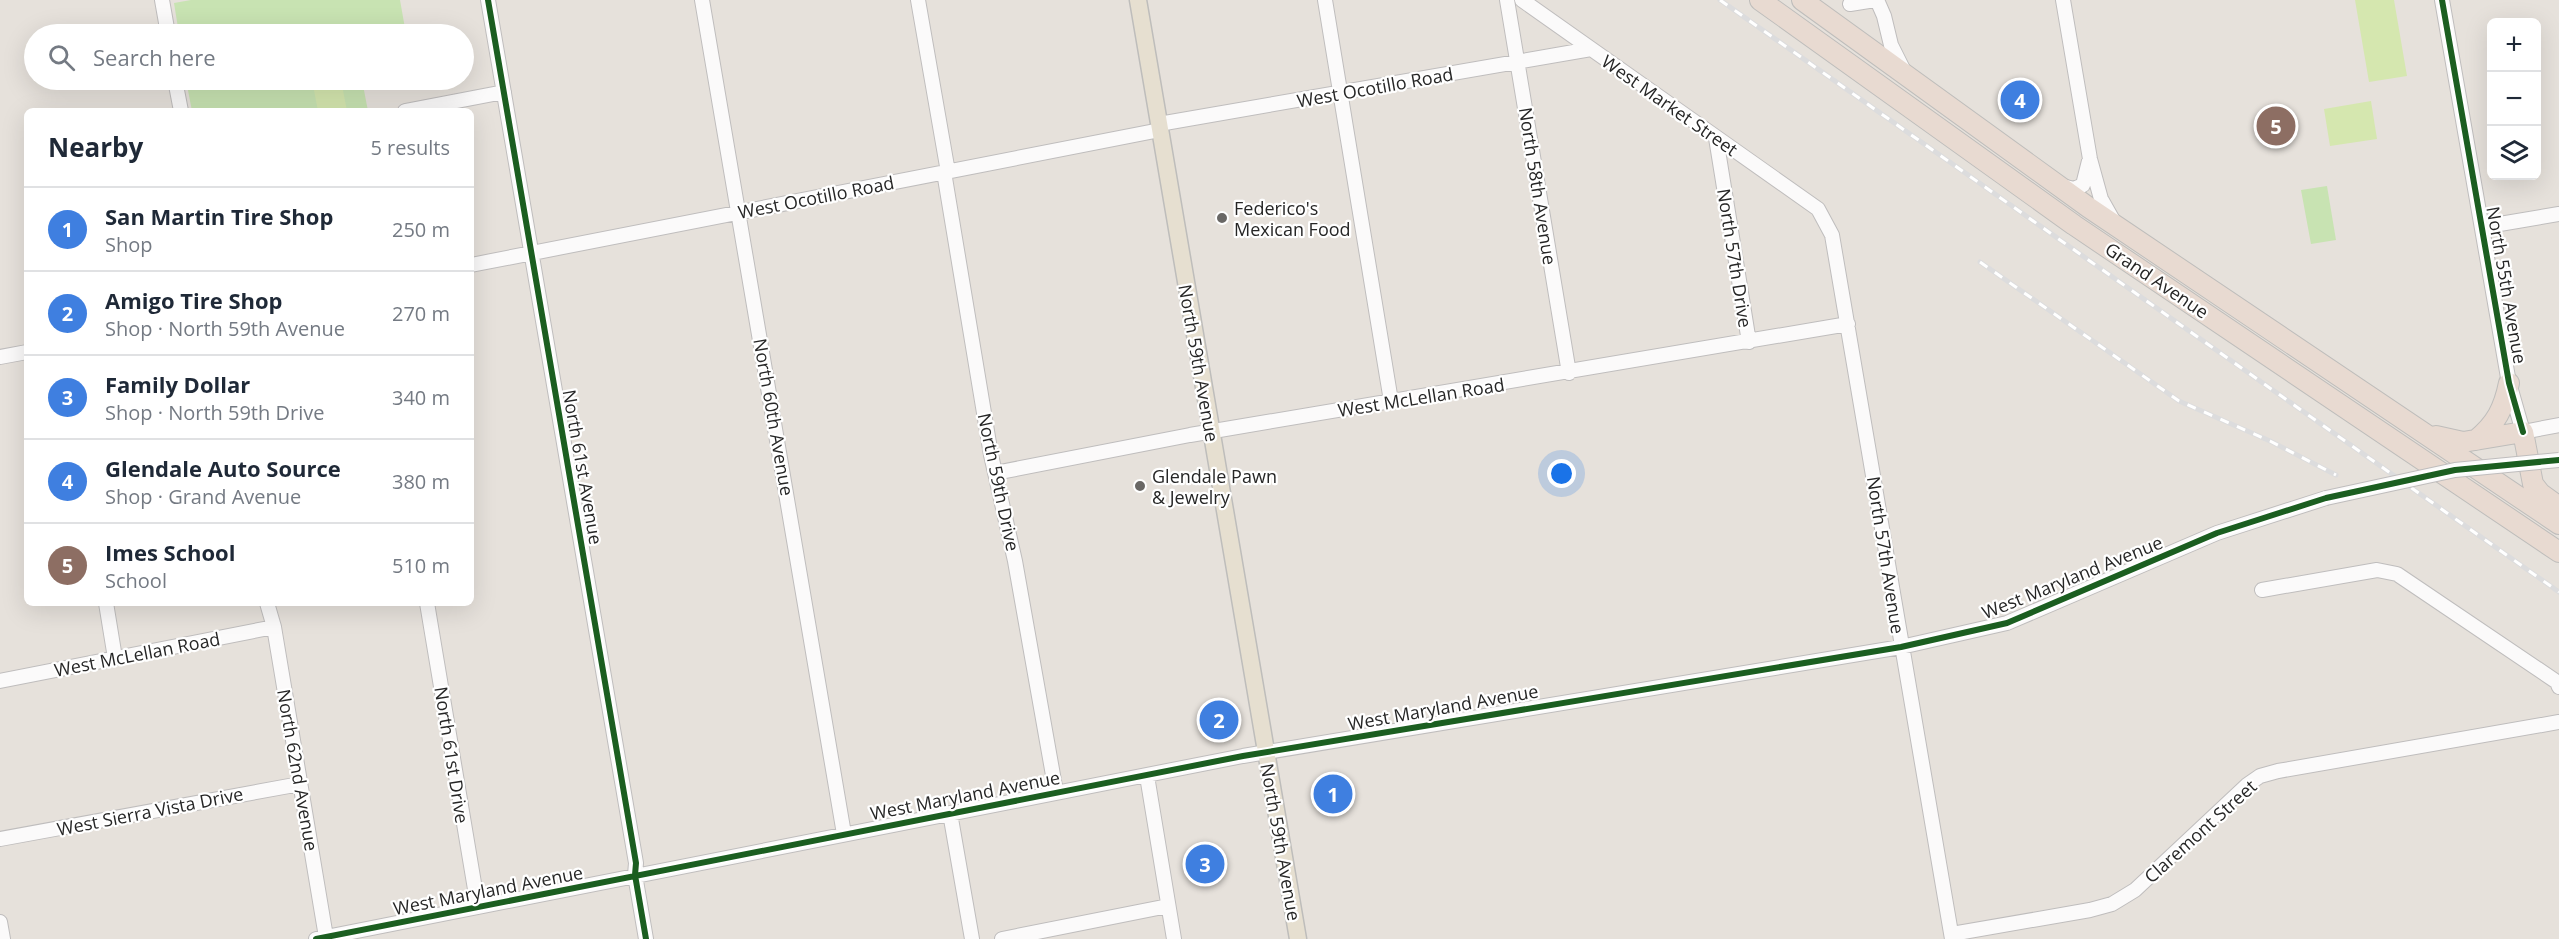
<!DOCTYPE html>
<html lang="en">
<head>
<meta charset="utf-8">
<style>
  :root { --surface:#fff; --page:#f6f6f7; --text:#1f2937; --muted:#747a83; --line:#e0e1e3; --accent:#696765 }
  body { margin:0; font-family:"Open Sans",sans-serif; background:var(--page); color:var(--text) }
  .controls { position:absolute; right:18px; top:18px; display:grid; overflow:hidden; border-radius:9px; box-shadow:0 6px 24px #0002 }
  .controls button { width:54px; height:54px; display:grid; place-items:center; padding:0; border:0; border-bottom:2px solid var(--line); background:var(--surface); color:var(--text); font:30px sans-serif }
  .you { position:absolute; left:1562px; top:474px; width:21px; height:21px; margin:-15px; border:4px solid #fff; border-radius:50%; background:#1a73e8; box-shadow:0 0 0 9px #1a73e833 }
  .badge { display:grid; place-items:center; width:39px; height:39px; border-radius:50%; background:var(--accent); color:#fff; font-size:20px; font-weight:700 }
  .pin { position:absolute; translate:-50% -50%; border:3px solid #fff; box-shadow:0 2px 6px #0006 }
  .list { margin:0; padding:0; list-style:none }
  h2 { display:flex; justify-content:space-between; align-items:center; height:78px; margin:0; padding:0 24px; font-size:26px }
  h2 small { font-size:20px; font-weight:400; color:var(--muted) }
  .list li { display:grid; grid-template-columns:39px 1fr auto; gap:18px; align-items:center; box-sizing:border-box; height:84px; padding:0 24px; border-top:2px solid var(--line) }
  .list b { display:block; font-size:22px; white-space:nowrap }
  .list p { margin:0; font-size:20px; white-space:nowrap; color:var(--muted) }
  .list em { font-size:20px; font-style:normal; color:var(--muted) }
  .icon { flex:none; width:33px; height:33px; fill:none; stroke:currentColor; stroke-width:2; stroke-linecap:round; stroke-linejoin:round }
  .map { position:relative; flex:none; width:2559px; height:939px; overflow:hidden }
  .search { position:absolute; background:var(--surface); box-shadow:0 6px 24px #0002; left:24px; top:24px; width:450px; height:66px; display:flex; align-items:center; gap:15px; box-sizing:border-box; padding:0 21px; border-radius:33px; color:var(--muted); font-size:22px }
  .panel { position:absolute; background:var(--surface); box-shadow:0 6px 24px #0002; left:24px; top:108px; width:450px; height:498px; border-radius:9px }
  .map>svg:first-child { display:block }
  .green { fill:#c8e3b2 }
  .pitch { fill:#d5e7af }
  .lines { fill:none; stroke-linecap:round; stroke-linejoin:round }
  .minor-casing { stroke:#bfbdbd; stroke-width:16 }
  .major-casing { stroke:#bebdbb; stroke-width:19 }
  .highway-casing { stroke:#bebdbb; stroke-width:22 }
  .minor { stroke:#fbfafa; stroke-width:14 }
  .major { stroke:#e6dfd0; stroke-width:16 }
  .highway { stroke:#e8dad1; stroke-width:20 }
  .rail-casing { stroke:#dcdcdd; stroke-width:5 }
  .rail { stroke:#fff; stroke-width:3; stroke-dasharray:9; stroke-linecap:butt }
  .minor-bridge-casing { stroke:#bfbdbd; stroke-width:16; stroke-linecap:butt }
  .minor-bridge { stroke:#fbfafa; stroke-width:14 }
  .cycleway-casing { stroke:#fff; stroke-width:10 }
  .cycleway { stroke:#1b5e20; stroke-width:6 }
  .poi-dot { fill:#696765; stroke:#fff; stroke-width:2 }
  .labels { text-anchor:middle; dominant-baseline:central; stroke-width:4.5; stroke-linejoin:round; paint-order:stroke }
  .street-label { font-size:18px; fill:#262626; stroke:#fff }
  .poi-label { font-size:18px; fill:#262626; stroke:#fff; text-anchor:start }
</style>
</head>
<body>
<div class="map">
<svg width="2559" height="939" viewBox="0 0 2559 939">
  <rect width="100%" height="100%" fill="#e6e1db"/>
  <path class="green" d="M191 0H400L406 34H179L174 3Z
    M186 80H362L368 111H192Z
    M2327 186 2336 240 2311 244 2301 190Z"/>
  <path class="pitch" d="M2355 0H2394L2407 76 2369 82Z
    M312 80H341L347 111H318Z
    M2371 101 2377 139 2330 146 2324 109Z"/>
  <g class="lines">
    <defs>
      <path id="minor" d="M162 0 168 34
        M488 0 636 863 635 875 646 939
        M702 0 844 834
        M918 0 948 172
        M1325 0 1391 401
        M1507 0 1569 373
        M1522 0 1818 209 1832 235 1952 939
        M1877 0 1884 16 1891 45 1904 71
        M2063 0 2090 159 2101 199 2114 222
        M2442 0 2509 383 2523 432 2559 425
        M1850 4 1875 0
        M175 80 181 111
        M405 111 504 92
        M1159 124 1591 49
        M1716 138 1749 342
        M944 172 991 455 1015 561 1056 792
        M2062 186 2074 189 2083 185 2089 161
        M2482 227 2559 214
        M471 265 1160 130
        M0 357 27 352
        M995 473 1190 435 1848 324
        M2262 590 2377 570 2397 574 2557 682 2559 687
        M106 603 115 658
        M267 603 274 627 326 937
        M427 603 478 907
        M0 681 274 627
        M1147 776 1174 939
        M950 813 972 939
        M0 839 300 784
        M0 922 3 939
        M1952 934 2090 910 2112 904 2135 890 2247 785 2260 776 2278 771 2559 722
        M316 939 1243 756 1901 647 2007 623 2217 533 2326 498
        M1002 939 1168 906"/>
      <path id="major" d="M1138 0 1298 939"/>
      <path id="highway" d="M1760 0 2074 225 2559 552
        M1802 0 2088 207 2559 524
        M2436 436 2463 442 2523 432 2533 484 2540 493 2559 507
        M2476 440C2496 424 2504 408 2509 383"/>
    </defs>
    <use href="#minor" class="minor-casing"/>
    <use href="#major" class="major-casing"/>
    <use href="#highway" class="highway-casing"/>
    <use href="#minor" class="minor"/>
    <use href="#major" class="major"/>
    <use href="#highway" class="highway"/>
    <defs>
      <path id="rail" d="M1720 0 2559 592
        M1980 262 2179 401 2270 441 2336 475"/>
    </defs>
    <use href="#rail" class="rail-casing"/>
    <use href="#rail" class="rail"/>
    <defs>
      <path id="minor-bridge" d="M2326 498 2455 470 2559 460"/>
    </defs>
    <use href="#minor-bridge" class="minor-bridge-casing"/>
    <use href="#minor-bridge" class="minor-bridge"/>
    <defs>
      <path id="cycleway" d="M488 0 636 863 635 875 646 939
        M2442 0 2509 383 2523 432
        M316 939 1243 756 1901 647 2007 623 2217 533 2326 498 2455 470 2559 460"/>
    </defs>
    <use href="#cycleway" class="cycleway-casing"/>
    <use href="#cycleway" class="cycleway"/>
  </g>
  <g class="poi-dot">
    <circle cx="1222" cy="218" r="6"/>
    <circle cx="1140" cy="486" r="6"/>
  </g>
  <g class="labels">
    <g class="street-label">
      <text transform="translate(1375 87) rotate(-10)">West Ocotillo Road</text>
      <text transform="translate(1670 105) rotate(35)">West Market Street</text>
      <text transform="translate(1538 186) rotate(81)">North 58th Avenue</text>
      <text transform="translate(816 197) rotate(-11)">West Ocotillo Road</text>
      <text transform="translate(1735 258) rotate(81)">North 57th Drive</text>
      <text transform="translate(2157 280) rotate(34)">Grand Avenue</text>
      <text transform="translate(2507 285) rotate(80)">North 55th Avenue</text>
      <text transform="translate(1199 363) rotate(80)">North 59th Avenue</text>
      <text transform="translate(1421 397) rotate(-9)">West McLellan Road</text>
      <text transform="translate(774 417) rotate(80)">North 60th Avenue</text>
      <text transform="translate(583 467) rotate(80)">North 61st Avenue</text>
      <text transform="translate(999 482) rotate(78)">North 59th Drive</text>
      <text transform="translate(1886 555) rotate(81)">North 57th Avenue</text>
      <text transform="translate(2072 577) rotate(-22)">West Maryland Avenue</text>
      <text transform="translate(137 654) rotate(-11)">West McLellan Road</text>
      <text transform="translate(1443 707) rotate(-10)">West Maryland Avenue</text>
      <text transform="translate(452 755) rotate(81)">North 61st Drive</text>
      <text transform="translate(298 770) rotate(80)">North 62nd Avenue</text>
      <text transform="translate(965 795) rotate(-11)">West Maryland Avenue</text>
      <text transform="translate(150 811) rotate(-11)">West Sierra Vista Drive</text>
      <text transform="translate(2200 831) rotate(-42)">Claremont Street</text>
      <text transform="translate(1281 842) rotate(80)">North 59th Avenue</text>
      <text transform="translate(488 890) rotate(-11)">West Maryland Avenue</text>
    </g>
    <g class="poi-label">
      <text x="1234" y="208">Federico's<tspan x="1234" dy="21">Mexican Food</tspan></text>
      <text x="1152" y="476">Glendale Pawn<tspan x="1152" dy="21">&amp; Jewelry</tspan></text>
    </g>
  </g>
</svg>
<div class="controls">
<button>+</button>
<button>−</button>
<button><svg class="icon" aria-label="layers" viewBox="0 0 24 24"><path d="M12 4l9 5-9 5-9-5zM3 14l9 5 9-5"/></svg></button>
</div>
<div class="you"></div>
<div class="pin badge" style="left:1333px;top:794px;background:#3f7fe0">1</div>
<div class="pin badge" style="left:1219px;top:720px;background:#3f7fe0">2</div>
<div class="pin badge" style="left:1205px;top:864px;background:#3f7fe0">3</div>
<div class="pin badge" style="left:2020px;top:100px;background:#3f7fe0">4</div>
<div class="pin badge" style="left:2276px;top:126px;background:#8d6e63">5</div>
<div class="search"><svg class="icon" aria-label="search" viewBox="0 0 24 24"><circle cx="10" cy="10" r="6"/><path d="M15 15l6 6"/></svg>Search here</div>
<section class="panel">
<h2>Nearby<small>5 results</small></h2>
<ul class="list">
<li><span class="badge" style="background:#3f7fe0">1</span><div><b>San Martin Tire Shop</b><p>Shop</p></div><em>250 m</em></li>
<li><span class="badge" style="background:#3f7fe0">2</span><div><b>Amigo Tire Shop</b><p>Shop · North 59th Avenue</p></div><em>270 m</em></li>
<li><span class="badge" style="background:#3f7fe0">3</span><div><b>Family Dollar</b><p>Shop · North 59th Drive</p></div><em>340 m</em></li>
<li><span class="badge" style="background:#3f7fe0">4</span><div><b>Glendale Auto Source</b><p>Shop · Grand Avenue</p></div><em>380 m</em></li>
<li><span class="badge" style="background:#8d6e63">5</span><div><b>Imes School</b><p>School</p></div><em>510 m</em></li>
</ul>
</section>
</div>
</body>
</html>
